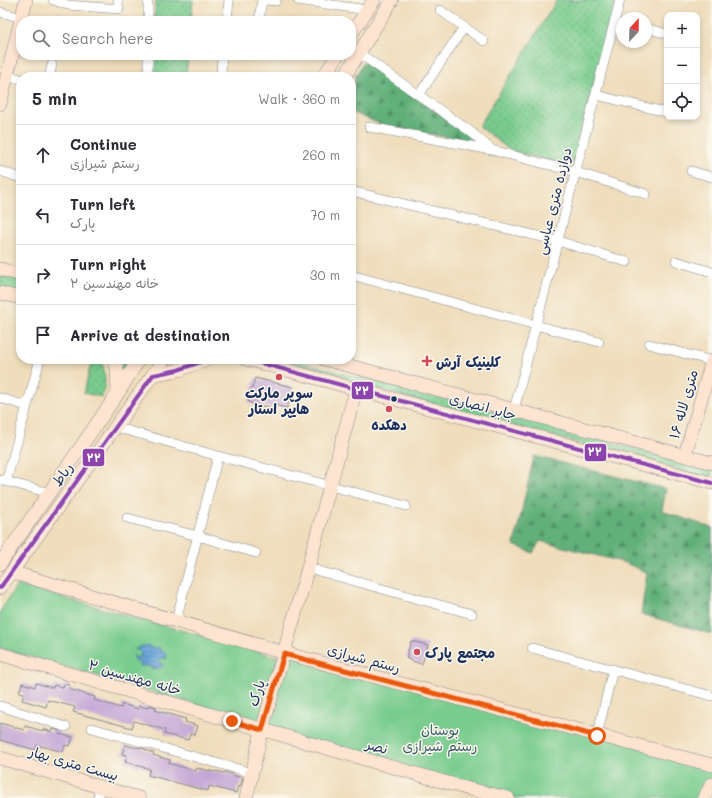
<!DOCTYPE html>
<html lang="en">
<head>
<meta charset="utf-8">
<style>
  :root { --surface:#fff; --page:#f7f7f7; --text:#2b2b33; --muted:#7c7c81; --line:#e1e1e2 }
  body { margin:0; font-family:Mali,"Playpen Sans Arabic",sans-serif; background:var(--page); color:var(--text) }
  .controls { position:absolute; right:12px; top:12px; display:grid; overflow:hidden; border-radius:8px; box-shadow:0 2px 6px #0003 }
  .controls button { width:36px; height:36px; display:grid; place-items:center; padding:0; border:0; border-bottom:1px solid var(--line); background:var(--surface); color:var(--text); font:20px sans-serif }
  .compass { position:absolute; left:616px; top:12px; width:36px; height:36px; border-radius:50%; background:var(--surface); box-shadow:0 2px 6px #0003; rotate:22deg }
  .stop { position:absolute; width:12px; height:12px; margin:-9px; border:3px solid #ea580c; border-radius:50%; background:#fff }
  .stop.end { background:#ea580c; border-color:#fff; box-shadow:0 1px 4px #0008 }
  .list { margin:0; padding:0; list-style:none }
  h2 { display:flex; justify-content:space-between; align-items:center; height:52px; margin:0; padding:0 16px; font-size:17px }
  h2 small { font-size:13px; font-weight:400; color:var(--muted) }
  .list li { display:grid; grid-template-columns:26px 1fr auto; gap:12px; align-items:center; box-sizing:border-box; height:60px; padding:0 16px; border-top:1px solid var(--line) }
  .list b { display:block; font-size:15px; white-space:nowrap }
  .list p { margin:0; font-size:13px; white-space:nowrap; color:var(--muted) }
  .list em { font-size:13px; font-style:normal; color:var(--muted) }
  .icon { flex:none; width:22px; height:22px; fill:none; stroke:currentColor; stroke-width:2; stroke-linecap:round; stroke-linejoin:round }
  .map { position:relative; flex:none; width:712px; height:798px; overflow:hidden }
  .search { position:absolute; background:var(--surface); box-shadow:0 2px 6px #0003; left:16px; top:16px; width:340px; height:44px; display:flex; align-items:center; gap:10px; box-sizing:border-box; padding:0 14px; border-radius:16px; color:var(--muted); font-size:15px }
  .panel { position:absolute; background:var(--surface); box-shadow:0 2px 6px #0003; left:16px; top:72px; width:340px; height:292px; border-radius:16px }
  .map>svg:first-child { display:block }
  .grass { fill:url(#grass-dots); stroke:#4a7e76 }
  .forest { fill:url(#forest-firs); stroke:#3e706c }
  .green { fill:#79cc8e; stroke:#4a7e76; fill-rule:evenodd }
  .water { fill:url(#water-rules); stroke:#426a9c }
  .building { fill:#c3a6d5 }
  .lines { fill:none; stroke-linecap:round; stroke-linejoin:round }
  .street-casing { stroke:#85868c; stroke-width:10 }
  .secondary-casing { stroke:#85868c; stroke-width:14 }
  .street { stroke:#fff; stroke-width:9 }
  .secondary { stroke:#fde4d1; stroke-width:13 }
  .bus-1-casing { stroke:#fbf7ec; stroke-width:7 }
  .bus-1 { stroke:#8e44ad; stroke-width:4 }
  .route { stroke:#ea580c; stroke-width:5 }
  .poi-dot { fill:#d1495b; stroke:#fbf7ec; stroke-width:1.5 }
  .bus-dot { fill:#1b2f5e; stroke:#fbf7ec; stroke-width:1.5 }
  .labels { text-anchor:middle; dominant-baseline:central; stroke-width:3; stroke-linejoin:round; paint-order:stroke }
  .street-label { font-size:14px; fill:#1b2f5e; stroke:#fbf7ec }
  .poi-label { font-size:14px; font-weight:bold; fill:#1b2f5e; stroke:#fbf7ec; text-anchor:start }
  .park-label { font-size:14px; fill:#375e6c; stroke:#fbf7ec }
  .line-badge { stroke:#fbf7ec; stroke-width:1.5 }
  .badge-label { font-size:11px; text-anchor:middle; font-weight:bold; fill:#fff }
</style>
</head>
<body>
<div class="map">
<svg width="712" height="798" viewBox="0 0 712 798">
  <defs>
    <pattern id="grass-dots" width="8" height="8" patternUnits="userSpaceOnUse"><rect width="8" height="8" fill="#79cc8e"/><path d="M2 2h.1M6 6h.1" fill="none" stroke="#62a677" stroke-width="1.8" stroke-linecap="round"/></pattern>
    <pattern id="forest-firs" width="22" height="20" patternUnits="userSpaceOnUse"><rect width="22" height="20" fill="#62b079"/><path d="M5 1l3.5 6h-7zM16 11l3.5 6h-7z" fill="#509066"/></pattern>
    <pattern id="water-rules" width="6" height="5" patternUnits="userSpaceOnUse"><rect width="6" height="5" fill="#6aa5db"/><path d="M0 2.5h6" fill="none" stroke="#5687b5"/></pattern>
  </defs>
  <rect width="100%" height="100%" fill="#fbf7ec"/>
  <filter id="ink" filterUnits="userSpaceOnUse"><feTurbulence type="fractalNoise" baseFrequency=".025" numOctaves="2"/><feDisplacementMap in="SourceGraphic" scale="8" xChannelSelector="R" yChannelSelector="G"/><feConvolveMatrix kernelMatrix="1 2 1 2 8 2 1 2 1" color-interpolation-filters="sRGB"/></filter>
  <filter id="wash" filterUnits="userSpaceOnUse"><feTurbulence type="fractalNoise" baseFrequency=".012" numOctaves="4" result="noise"/><feDisplacementMap in="SourceGraphic" scale="16" xChannelSelector="R" yChannelSelector="G"/><feGaussianBlur stdDeviation="0.9" result="paint"/><feColorMatrix in="noise" values="0 0 0 0 0 0 0 0 0 0 0 0 0 0 0 0 0 1.4 0 .05"/><feComposite in="paint" operator="in"/></filter>
  <g filter="url(#wash)">
    <rect width="100%" height="100%" fill="#efddbb"/>
    <path class="grass" d="M156 0H193L191 21H154Z
      M557 0H616L572 166 511 151 479 126Z
      M152 55H188L186 77H151Z
      M0 275 21 281V295L0 289Z
      M92 359H101C105 374 107 382 102 397L84 393Z
      M119 359H134L122 379Z
      M292 361H296L356 377 390 383 549 426 712 469V479L294 367 291 364Z"/>
    <path class="forest" d="M364 62 472 136 467 141 383 125 351 112V106L356 75Z
      M534 456 666 489 662 511 712 528V634L641 614 647 573 626 563 540 541 533 553 514 545Z"/>
    <path class="green" d="M17 585 278 657 258 722 0 648V612ZM143 646 156 650V648L167 658 162 657C158 659 159 662 161 664 149 670 142 665 134 656L136 658H138L140 656 141 652 137 648Z
      M284 653 712 765V784L704 798H511L262 730Z"/>
    <path class="water" d="M147 645H148L149 647 155 649 158 647 159 648 160 651 165 653 167 658 165 659V658L162 657 159 660V662L163 665V666L159 668 155 667V669H151V666L144 665V666H140V663L136 661 133 655 136 658H138L141 656V652L139 650H135L143 646H146Z"/>
    <g id="blocks">
      <path class="building" d="M255 378 293 387 287 408 274 405 272 408 264 406 261 407 250 403 248 401Z
        M411 641 428 645 422 664 411 661V660L407 659 408 658H406Z
        M22 683 35 687 36 683 53 688 54 685 63 687 64 684 70 685 69 689 95 697 94 700 121 708 122 704 138 709 139 706 148 708 149 705 156 707 155 710 186 719 185 722 198 726 195 735 190 734 188 740 164 734 165 730 134 721 132 728 73 712 75 707 48 700 46 707 22 700 24 693 19 692Z
        M0 723 24 730 25 726 43 731V729L52 732 53 729 60 731 59 734 73 737 70 746 65 745 63 752 37 745 36 750 0 740Z
        M125 745 138 748V747L145 749V750L154 753 153 755 170 760 169 763 182 767 196 771 197 768 215 772 216 771 224 773 225 772 232 774V775L243 778 240 787 238 786 236 793 209 786 208 791 148 775 150 769 125 762 127 755 122 754Z"/>
    </g>
  </g>
  <g filter="url(#ink)">
    <use href="#blocks" fill-opacity="0" stroke="#85868c" stroke-width="1"/>
    <g class="lines">
      <defs>
        <path id="street" d="M53 0 68 5 119 9 118 4V0
          M267 0 276 1
          M298 0 367 10
          M440 10 484 41
          M0 12 21 18
          M148 21V0
          M227 21 229 0
          M259 21 262 0
          M646 28 667 34
          M359 53 471 132 492 150
          M7 76 21 79
          M49 77 52 65
          M148 77V55
          M221 77 222 55
          M419 95 464 27
          M596 95 665 112
          M369 127 492 150 576 172 646 194
          M0 171 21 178
          M691 171 712 177
          M351 191 558 241 627 262
          M676 261 712 272
          M351 275 599 342
          M649 344 712 361
          M0 398 27 406
          M514 410 620 0
          M115 427 218 456 406 506
          M1 480 50 493
          M6 482 40 359
          M127 518 198 536 256 553
          M308 568 472 614
          M176 621 218 456
          M532 648 712 696
          M0 706 66 727
          M92 728 252 773
          M597 736 613 669
          M98 798 100 787"/>
        <path id="secondary" d="M351 34 374 0
          M323 77 338 55
          M344 77 392 0
          M0 104 26 0
          M0 269 21 275
          M0 293 21 298
          M114 359 117 368 118 393
          M246 359 356 389 712 483
          M324 359 712 463
          M153 375 178 370 209 359
          M685 455 712 361
          M0 564 118 393 139 359
          M11 572 284 653 712 765
          M0 588 164 359
          M0 654 469 789 508 798
          M0 758 139 798
          M246 798 262 730 308 568 356 389
          M704 798 712 784"/>
      </defs>
      <use href="#street" class="street-casing"/>
      <use href="#secondary" class="secondary-casing"/>
      <use href="#street" class="street"/>
      <use href="#secondary" class="secondary"/>
      <defs>
        <path id="bus-1" d="M246 359 356 389 712 483
          M0 588 153 375 178 370 209 359"/>
      </defs>
      <use href="#bus-1" class="bus-1-casing"/>
      <use href="#bus-1" class="bus-1"/>
    </g>
  </g>
  <g class="lines" filter="url(#ink)">
    <path class="route" d="M232 721 262 730 284 654 597 736"/>
  </g>
  <g class="poi-dot">
    <path d="M425 355h4v4h4v4h-4v4h-4v-4h-4v-4h4z"/>
    <circle cx="279" cy="377" r="4"/>
    <circle cx="389" cy="409" r="4"/>
    <circle cx="417" cy="652" r="4"/>
  </g>
  <circle class="bus-dot" cx="394" cy="399" r="3.5"/>
  <g class="labels">
    <g class="street-label">
      <text transform="translate(553 201) rotate(-76)">دوازده متری عباسی</text>
      <text transform="translate(683 404) rotate(-74)">۱۶ متری لاله</text>
      <text transform="translate(483 406) rotate(15)">جابر انصاری</text>
      <text transform="translate(62 474) rotate(-54)">رباط</text>
      <text transform="translate(364 658) rotate(15)">رستم شیرازی</text>
      <text transform="translate(135 677) rotate(16)">خانه مهندسین ۲</text>
      <text transform="translate(256 693) rotate(-73)">پارک</text>
      <text transform="translate(377 746) rotate(16)">نصر</text>
      <text transform="translate(74 763) rotate(16)">بیست متری بهار</text>
    </g>
    <g class="poi-label">
      <text x="436" y="361">کلینیک آرش</text>
      <text x="279" y="392" text-anchor="middle">سوپر مارکت<tspan x="279" dy="16">هایپر استار</tspan></text>
      <text x="389" y="424" text-anchor="middle">دهکده</text>
      <text x="425" y="652">مجتمع پارک</text>
    </g>
    <g class="park-label">
      <text x="440" y="729">بوستان<tspan x="440" dy="16">رستم شیرازی</tspan></text>
    </g>
  </g>
  <g class="line-badge">
    <rect x="351" y="381" width="23" height="19" rx="4" fill="#8e44ad"/>
    <rect x="584" y="443" width="23" height="19" rx="4" fill="#8e44ad"/>
    <rect x="82" y="448" width="23" height="19" rx="4" fill="#8e44ad"/>
  </g>
  <g class="badge-label">
    <text x="362" y="395">۲۲</text>
    <text x="595" y="456">۲۲</text>
    <text x="94" y="462">۲۲</text>
  </g>
</svg>
<div class="controls">
<button>+</button>
<button>−</button>
<button><svg class="icon" aria-label="locate" viewBox="0 0 24 24"><circle cx="12" cy="12" r="6"/><path d="M12 2v4M12 18v4M2 12h4M18 12h4"/></svg></button>
</div>
<svg class="compass" viewBox="-18 -18 36 36"><path d="M0-13l5 13h-10z" fill="#e53935"/><path d="M0 13l5-13h-10z" fill="#7c7c81"/></svg>
<div class="stop" style="left:597px;top:736px"></div>
<div class="stop end" style="left:232px;top:721px"></div>
<div class="search"><svg class="icon" aria-label="search" viewBox="0 0 24 24"><circle cx="10" cy="10" r="6"/><path d="M15 15l6 6"/></svg>Search here</div>
<section class="panel">
<h2>5 min<small>Walk · 360 m</small></h2>
<ul class="list">
<li><svg class="icon" aria-label="ahead" viewBox="0 0 24 24"><path d="M12 20V5M6 11l6-6 6 6"/></svg><div><b>Continue</b><p>رستم شیرازی</p></div><em>260 m</em></li>
<li><svg class="icon" aria-label="left" viewBox="0 0 24 24"><path d="M17 20v-9H6M10 6l-5 5 5 5"/></svg><div><b>Turn left</b><p>پارک</p></div><em>70 m</em></li>
<li><svg class="icon" aria-label="right" viewBox="0 0 24 24"><path d="M7 20v-9h11M14 6l5 5-5 5"/></svg><div><b>Turn right</b><p>خانه مهندسین ۲</p></div><em>30 m</em></li>
<li><svg class="icon" aria-label="arrive" viewBox="0 0 24 24"><path d="M6 21V4h12l-3 4 3 4H6"/></svg><div><b>Arrive at destination</b></div></li>
</ul>
</section>
</div>
</body>
</html>
